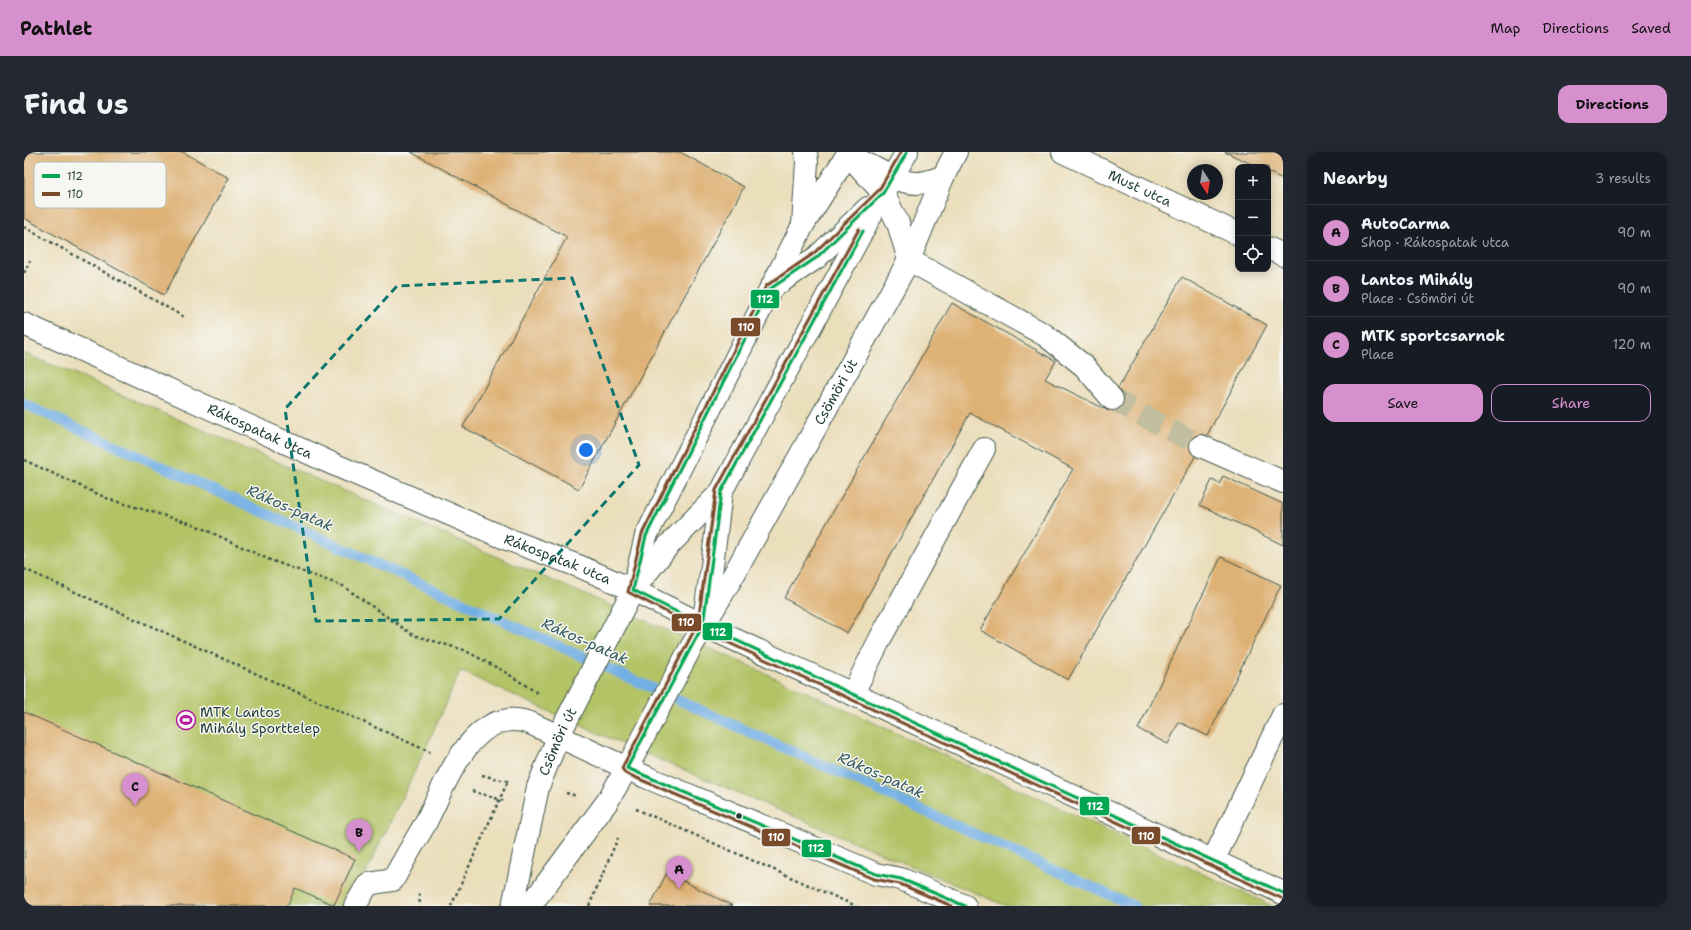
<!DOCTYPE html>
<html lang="en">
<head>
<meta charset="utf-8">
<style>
  :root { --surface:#171b24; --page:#242831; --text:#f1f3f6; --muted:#9ea1a6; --line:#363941; --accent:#d690ce }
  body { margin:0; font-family:"Shantell Sans",sans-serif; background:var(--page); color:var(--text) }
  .controls { position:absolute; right:12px; top:12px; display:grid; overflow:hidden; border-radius:8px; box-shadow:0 2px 10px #0003 }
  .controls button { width:36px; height:36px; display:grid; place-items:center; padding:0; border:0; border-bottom:1px solid var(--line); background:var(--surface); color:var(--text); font:20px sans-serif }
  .compass { position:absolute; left:1163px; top:12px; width:36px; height:36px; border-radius:50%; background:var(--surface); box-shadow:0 2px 10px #0003; rotate:168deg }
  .you { position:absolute; left:562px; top:298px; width:14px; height:14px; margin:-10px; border:3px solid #fff; border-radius:50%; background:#1a73e8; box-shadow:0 0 0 6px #1a73e833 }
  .badge { display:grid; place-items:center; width:26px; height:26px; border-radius:50%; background:var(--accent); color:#111; font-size:13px; font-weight:700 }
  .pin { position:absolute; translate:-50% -33px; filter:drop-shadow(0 1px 2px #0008) }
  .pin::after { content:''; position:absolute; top:21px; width:14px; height:12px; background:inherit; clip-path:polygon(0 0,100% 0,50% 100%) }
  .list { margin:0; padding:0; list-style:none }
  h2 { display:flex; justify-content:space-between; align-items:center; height:52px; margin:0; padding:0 16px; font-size:17px }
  h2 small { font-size:13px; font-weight:400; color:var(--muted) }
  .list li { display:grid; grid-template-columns:26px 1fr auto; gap:12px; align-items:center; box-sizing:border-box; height:56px; padding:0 16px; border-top:1px solid var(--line) }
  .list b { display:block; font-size:15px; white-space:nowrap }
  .list p { margin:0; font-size:13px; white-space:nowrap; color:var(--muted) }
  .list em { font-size:13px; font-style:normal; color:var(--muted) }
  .actions { display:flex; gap:8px; padding:12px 16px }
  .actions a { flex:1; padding:9px 0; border:1px solid var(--accent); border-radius:12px; text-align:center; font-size:14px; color:var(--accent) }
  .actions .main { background:var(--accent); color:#111 }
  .icon { flex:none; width:22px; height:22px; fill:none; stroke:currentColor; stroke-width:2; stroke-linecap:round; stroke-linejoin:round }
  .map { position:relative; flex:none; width:1259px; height:754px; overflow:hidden; border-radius:12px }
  header { display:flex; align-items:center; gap:24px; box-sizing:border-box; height:56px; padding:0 20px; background:var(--accent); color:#111 }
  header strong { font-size:19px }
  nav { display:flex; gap:22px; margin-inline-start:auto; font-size:14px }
  .intro { display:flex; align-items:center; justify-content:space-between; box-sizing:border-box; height:96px; padding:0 24px }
  h1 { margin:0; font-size:28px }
  .button { padding:10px 18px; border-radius:12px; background:var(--accent); color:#111; font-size:14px; font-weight:700 }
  main { display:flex; gap:24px; padding:0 24px }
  aside { flex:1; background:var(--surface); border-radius:12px; box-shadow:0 2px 10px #0003 }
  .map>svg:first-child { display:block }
  .green { fill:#b3c366; stroke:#69804d }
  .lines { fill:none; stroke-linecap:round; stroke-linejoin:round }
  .stream { stroke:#72afe4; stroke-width:10 }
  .building { fill:#deb175 }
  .minor-tunnel { stroke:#c2bea0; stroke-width:22; stroke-dasharray:22 11; stroke-linecap:butt }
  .minor-casing { stroke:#3e5548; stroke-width:24 }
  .major-casing { stroke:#3e5548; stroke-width:24 }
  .path { stroke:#3e5548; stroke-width:2.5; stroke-dasharray:3 3; stroke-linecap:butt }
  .minor { stroke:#fff; stroke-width:22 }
  .major { stroke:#fff; stroke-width:22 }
  .bus-1-casing { stroke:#f6f6f2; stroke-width:6 }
  .bus-2-casing { stroke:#f6f6f2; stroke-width:6 }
  .bus-1 { stroke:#00a651; stroke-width:3 }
  .bus-2 { stroke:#7a4b2a; stroke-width:3 }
  .marked { fill:none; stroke:#0f766e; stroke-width:3; stroke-dasharray:8 5; stroke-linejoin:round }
  .bus-dot { fill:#1f3d34; stroke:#f6f6f2; stroke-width:1.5 }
  .labels { text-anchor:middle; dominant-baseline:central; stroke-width:3; stroke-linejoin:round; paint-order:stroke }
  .street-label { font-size:14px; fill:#1f3d34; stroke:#f6f6f2 }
  .poi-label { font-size:14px; fill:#1f3d34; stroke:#f6f6f2; text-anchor:start }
  .water-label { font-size:15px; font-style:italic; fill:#345a60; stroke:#f6f6f2 }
  .key { fill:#f6f6f2; stroke:#b6beb9; stroke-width:1 }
  .key-label { font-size:11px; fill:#1f3d34 }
  .line-badge { stroke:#f6f6f2; stroke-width:1.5 }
  .badge-label { font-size:11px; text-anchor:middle; font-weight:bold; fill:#fff }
</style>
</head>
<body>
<header>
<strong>Pathlet</strong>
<nav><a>Map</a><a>Directions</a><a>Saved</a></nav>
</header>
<div class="intro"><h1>Find us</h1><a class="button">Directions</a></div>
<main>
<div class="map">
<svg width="1259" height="754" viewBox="0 0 1259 754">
  <rect width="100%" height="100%" fill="#f6f6f2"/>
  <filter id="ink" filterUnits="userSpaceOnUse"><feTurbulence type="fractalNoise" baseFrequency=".025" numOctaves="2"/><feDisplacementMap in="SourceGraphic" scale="8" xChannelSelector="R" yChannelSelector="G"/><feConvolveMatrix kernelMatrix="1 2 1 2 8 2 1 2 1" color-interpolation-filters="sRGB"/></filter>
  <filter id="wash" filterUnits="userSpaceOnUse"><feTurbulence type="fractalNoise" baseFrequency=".012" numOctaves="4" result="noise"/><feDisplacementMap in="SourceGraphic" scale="16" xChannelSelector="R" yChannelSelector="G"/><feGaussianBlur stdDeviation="0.9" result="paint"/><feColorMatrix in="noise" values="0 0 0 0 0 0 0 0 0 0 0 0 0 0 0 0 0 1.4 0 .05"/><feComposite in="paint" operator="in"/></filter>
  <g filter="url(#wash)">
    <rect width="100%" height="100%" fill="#ebdebb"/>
    <path class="green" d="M0 201 715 509 1249 754H982L589 588 436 519 399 602 326 754H0Z"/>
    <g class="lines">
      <path class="stream" d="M0 252 1110 754"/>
    </g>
    <g id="blocks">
      <path class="building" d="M0 0H159L205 26 140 143 0 66Z
        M387 0H656L720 35 555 337 439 275 543 85Z
        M1201 0H1259V27L1244 20V15H1234Z
        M1158 125 1243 173 1177 294 1044 528 956 478 1049 317 946 261 823 481 760 446 928 151 1032 209 1021 227 1085 259 1088 247Z
        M1199 324 1259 352V393L1176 353 1188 328 1196 332Z
        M1197 405 1257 433 1184 584 1155 570 1144 592 1114 577Z
        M0 560 331 707 310 753 271 736 263 754H0Z
        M643 721 709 754H626Z"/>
    </g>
  </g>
  <g filter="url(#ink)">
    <use href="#blocks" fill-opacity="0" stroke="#3e5548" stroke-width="1"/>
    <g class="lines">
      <path class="minor-tunnel" d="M1088 247 1177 294"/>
      <defs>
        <g id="minor">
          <path id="s1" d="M1039 0 1214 82"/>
          <path d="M779 73 783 10 782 0"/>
          <path d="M1244 96 1259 103"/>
          <path d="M885 108 1021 183 1060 214 1088 247"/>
          <path d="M746 137 792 106 844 56"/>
          <path id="s2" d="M0 172 309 312 483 387 557 415 609 438 679 473 1259 741"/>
          <path d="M1177 294 1259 330"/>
          <path d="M609 438 643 395 697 340 859 41 883 0"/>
          <path d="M679 473 688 414 697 340"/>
          <path d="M829 541 857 485 960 297"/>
          <path d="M1189 709 1259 563"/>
          <path d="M331 754 344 732 369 728C379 709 390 691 401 672 421 633 449 551 506 571L622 625 852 722 877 727 941 754"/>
        </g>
        <g id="major">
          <path d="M824 2 859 41 874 71 885 108"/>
          <path d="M837 9C855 18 873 31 893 31 902 31 911 27 919 25"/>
          <path id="s3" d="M489 754 514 635 535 583 609 438 622 384 779 73 825 0"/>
          <path id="s4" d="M506 754 583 650 603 616 666 497 709 424 885 108 919 25 932 0"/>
        </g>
      </defs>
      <use href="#minor" class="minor-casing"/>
      <use href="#major" class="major-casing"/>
      <path class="path" d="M0 75 162 166
        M0 121 6 109
        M0 308 87 348 169 372 246 408 319 434 389 483 440 498 481 520 515 542
        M0 417 406 600
        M458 623 486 630
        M448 639 481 649
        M542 641 553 644
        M612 657 832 754
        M395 742 396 754
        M427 754 484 629
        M565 754 594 686"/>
      <use href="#minor" class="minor"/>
      <use href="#major" class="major"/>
      <defs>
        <path id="bus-1" d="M883 0 859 41 792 106 746 137 622 384 609 438 679 473 1259 741
          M839 79 697 340 679 473 603 616 852 722 877 727 941 754"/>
        <path id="bus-2" d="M877 0 855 38 789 102 742 134 618 382 604 440 677 478 1257 746
          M835 77 692 338 674 471 598 616 601 621 850 727 876 732 928 754"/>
      </defs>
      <use href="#bus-1" class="bus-1-casing"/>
      <use href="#bus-2" class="bus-2-casing"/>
      <use href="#bus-1" class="bus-1"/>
      <use href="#bus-2" class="bus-2"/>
    </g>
  </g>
  <path class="marked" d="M548 126 615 313 475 467 292 469 261 257 373 134Z"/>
  <defs>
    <symbol id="stadium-ring" viewBox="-11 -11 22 22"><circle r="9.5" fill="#f6f6f2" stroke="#b5179e" stroke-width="1.5"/><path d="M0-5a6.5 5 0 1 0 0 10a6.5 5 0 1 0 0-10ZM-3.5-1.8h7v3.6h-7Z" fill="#b5179e"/></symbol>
  </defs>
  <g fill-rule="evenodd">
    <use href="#stadium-ring" x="151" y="557" width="22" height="22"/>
  </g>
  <circle class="bus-dot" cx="715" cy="664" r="3.5"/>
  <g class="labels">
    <g class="street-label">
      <text stroke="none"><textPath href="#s1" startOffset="85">Must utca</textPath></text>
      <text stroke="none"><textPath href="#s4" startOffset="599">Csömöri út</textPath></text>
      <text stroke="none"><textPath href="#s2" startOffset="259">Rákospatak utca</textPath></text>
      <text stroke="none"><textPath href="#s2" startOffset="583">Rákospatak utca</textPath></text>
      <text stroke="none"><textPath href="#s3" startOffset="171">Csömöri út</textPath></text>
    </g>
    <g class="poi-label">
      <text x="176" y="560">MTK Lantos<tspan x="176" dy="16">Mihály Sporttelep</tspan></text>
    </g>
    <g class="water-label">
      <text transform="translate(266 356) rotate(24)">Rákos-patak</text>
      <text transform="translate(561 489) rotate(24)">Rákos-patak</text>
      <text transform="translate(857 623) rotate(24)">Rákos-patak</text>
    </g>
  </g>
  <rect x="10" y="10" width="132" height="46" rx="6" class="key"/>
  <rect x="18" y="22" width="18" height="4" fill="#00a651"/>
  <rect x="18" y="40" width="18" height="4" fill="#7a4b2a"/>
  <g class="key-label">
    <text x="43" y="28">112</text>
    <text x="43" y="46">110</text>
  </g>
  <g class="line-badge">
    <rect x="726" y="137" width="30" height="20" rx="4" fill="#00a651"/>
    <rect x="706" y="165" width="31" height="20" rx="4" fill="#7a4b2a"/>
    <rect x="647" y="461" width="31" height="19" rx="4" fill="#7a4b2a"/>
    <rect x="678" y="470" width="31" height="19" rx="4" fill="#00a651"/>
    <rect x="1055" y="644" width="31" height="20" rx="4" fill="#00a651"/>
    <rect x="1107" y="674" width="30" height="19" rx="4" fill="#7a4b2a"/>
    <rect x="737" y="676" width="30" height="19" rx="4" fill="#7a4b2a"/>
    <rect x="777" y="687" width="31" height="19" rx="4" fill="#00a651"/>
  </g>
  <g class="badge-label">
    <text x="741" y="151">112</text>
    <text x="722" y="179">110</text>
    <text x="662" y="474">110</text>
    <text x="694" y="484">112</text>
    <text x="1071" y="658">112</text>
    <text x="1122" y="688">110</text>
    <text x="752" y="689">110</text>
    <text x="792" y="700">112</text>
  </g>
</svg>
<div class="controls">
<button>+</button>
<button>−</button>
<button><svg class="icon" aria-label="locate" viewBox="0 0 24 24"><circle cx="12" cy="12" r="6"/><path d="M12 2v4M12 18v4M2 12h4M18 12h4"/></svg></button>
</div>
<svg class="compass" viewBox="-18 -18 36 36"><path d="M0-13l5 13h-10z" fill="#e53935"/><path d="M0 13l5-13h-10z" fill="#9ea1a6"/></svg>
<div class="you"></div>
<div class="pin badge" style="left:655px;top:737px">A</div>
<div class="pin badge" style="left:335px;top:700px">B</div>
<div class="pin badge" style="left:111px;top:654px">C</div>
</div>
<aside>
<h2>Nearby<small>3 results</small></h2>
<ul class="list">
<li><span class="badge">A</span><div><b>AutoCarma</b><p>Shop · Rákospatak utca</p></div><em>90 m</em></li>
<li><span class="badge">B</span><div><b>Lantos Mihály</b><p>Place · Csömöri út</p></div><em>90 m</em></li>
<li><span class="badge">C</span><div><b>MTK sportcsarnok</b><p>Place</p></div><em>120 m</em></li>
</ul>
<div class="actions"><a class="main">Save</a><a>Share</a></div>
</aside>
</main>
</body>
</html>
